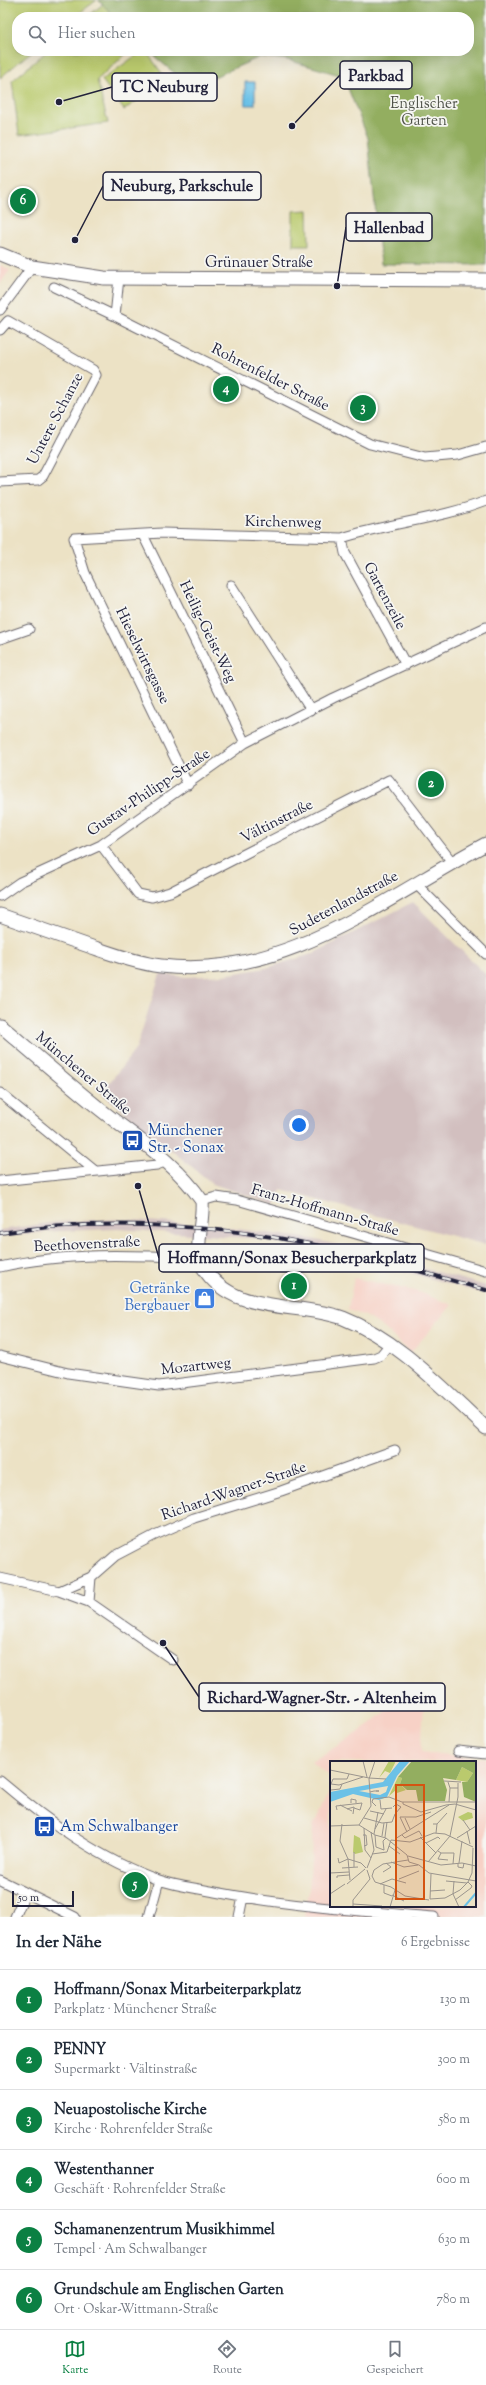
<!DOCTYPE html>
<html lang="de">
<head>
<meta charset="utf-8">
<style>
  :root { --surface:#fff; --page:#f6f6f7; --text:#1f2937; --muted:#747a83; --line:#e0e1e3; --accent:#0b8043 }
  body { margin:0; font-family:"Sorts Mill Goudy",serif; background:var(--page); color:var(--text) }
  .scale { position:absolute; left:12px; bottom:10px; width:62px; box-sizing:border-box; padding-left:4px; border:2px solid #22223b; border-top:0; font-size:11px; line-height:14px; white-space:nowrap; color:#22223b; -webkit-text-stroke:3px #f6f6f2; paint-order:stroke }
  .you { position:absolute; left:299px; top:1125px; width:14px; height:14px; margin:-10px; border:3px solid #fff; border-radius:50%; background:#1a73e8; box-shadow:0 0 0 6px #1a73e833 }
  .badge { display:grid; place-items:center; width:26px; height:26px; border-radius:50%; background:var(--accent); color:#fff; font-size:13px; font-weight:700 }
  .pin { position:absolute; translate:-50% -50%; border:2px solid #fff; box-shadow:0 1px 4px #0006 }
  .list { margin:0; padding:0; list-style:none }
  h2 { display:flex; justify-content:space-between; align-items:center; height:52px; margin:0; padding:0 16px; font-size:17px }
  h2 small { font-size:13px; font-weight:400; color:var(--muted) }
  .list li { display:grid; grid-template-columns:26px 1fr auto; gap:12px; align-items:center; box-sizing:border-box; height:60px; padding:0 16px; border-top:1px solid var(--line) }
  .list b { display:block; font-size:15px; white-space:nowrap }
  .list p { margin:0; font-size:13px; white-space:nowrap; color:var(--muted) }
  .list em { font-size:13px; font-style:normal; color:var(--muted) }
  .icon { flex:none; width:22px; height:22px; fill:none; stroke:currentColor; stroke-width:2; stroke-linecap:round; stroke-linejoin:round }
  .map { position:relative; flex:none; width:486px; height:1917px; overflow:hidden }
  .search { position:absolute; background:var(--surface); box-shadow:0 4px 16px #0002; left:12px; right:12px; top:12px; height:44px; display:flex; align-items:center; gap:10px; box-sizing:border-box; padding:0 14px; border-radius:16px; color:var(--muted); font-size:15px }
  .sheet { height:412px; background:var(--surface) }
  nav { display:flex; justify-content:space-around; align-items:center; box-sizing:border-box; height:56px; border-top:1px solid var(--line); background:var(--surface); font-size:11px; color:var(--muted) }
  nav a { display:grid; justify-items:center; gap:2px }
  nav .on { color:var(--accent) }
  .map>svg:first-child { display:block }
  .built { fill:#f7d1c6 }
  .industrial { fill:#d2bfbf }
  .green { fill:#baca6d; stroke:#6e7654 }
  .forest { fill:#93ae60; stroke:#5a684e }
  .water { fill:#6bc1e7; stroke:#467291 }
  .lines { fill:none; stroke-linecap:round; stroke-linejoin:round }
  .street-casing { stroke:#69656b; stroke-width:11 }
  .secondary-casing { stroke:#69656b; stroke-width:15 }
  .street { stroke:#fff; stroke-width:9 }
  .secondary { stroke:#fff; stroke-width:13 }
  .rail-casing { stroke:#22223b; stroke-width:4 }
  .rail { stroke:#f6f6f2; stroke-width:2.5; stroke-dasharray:8; stroke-linecap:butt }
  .labels { text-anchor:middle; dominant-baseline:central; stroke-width:3.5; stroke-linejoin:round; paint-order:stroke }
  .park-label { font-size:15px; fill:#50544a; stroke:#f6f6f2 }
  .street-label { font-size:15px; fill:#22223b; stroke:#f6f6f2 }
  .transit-label { font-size:15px; fill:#164399; stroke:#f6f6f2; text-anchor:start }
  .shop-label { font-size:15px; fill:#366cbe; stroke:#f6f6f2; text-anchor:end }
  .inset-river { fill:none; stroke:#6bc1e7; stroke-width:2 }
  .inset-road { fill:none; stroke:#9b958e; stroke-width:1 }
  .view { fill:#d45411; fill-opacity:0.15; stroke:#d45411; stroke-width:2 }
  .inset-edge { fill:none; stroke:#22223b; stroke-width:2 }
  .leader { fill:none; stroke:#22223b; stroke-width:1.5 }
  .callout-dot { fill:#22223b; stroke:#f6f6f2; stroke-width:1.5 }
  .callout { fill:#f6f6f2; stroke:#22223b; stroke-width:1.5 }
  .callout-label { font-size:16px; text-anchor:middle; font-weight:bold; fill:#22223b }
</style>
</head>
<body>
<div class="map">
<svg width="486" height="1917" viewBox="0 0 486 1917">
  <rect width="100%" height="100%" fill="#f6f6f2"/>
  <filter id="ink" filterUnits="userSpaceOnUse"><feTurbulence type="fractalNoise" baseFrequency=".025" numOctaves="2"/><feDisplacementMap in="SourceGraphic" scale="8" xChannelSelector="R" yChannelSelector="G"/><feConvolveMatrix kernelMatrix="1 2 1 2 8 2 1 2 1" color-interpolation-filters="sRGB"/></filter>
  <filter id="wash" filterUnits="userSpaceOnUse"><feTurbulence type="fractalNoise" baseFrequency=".012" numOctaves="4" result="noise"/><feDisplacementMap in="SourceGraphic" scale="16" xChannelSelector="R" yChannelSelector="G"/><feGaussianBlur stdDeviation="0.9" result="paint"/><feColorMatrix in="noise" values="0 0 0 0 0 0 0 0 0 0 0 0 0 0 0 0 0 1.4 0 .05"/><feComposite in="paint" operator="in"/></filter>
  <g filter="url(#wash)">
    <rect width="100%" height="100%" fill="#ece2c5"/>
    <path class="built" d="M0 265 10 270 0 284Z
      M354 1278 419 1292 452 1305 410 1353 384 1328 366 1316 348 1310Z
      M396 1703 424 1704 421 1752 486 1759V1917H304L309 1892 313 1826 331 1790V1906H475V1762H331V1777L311 1762 358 1733Z"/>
    <path class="industrial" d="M413 902 486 975V1245L281 1190 275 1205 213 1184 101 1093 136 1049 160 974 186 977 224 975 266 968 312 954Z
      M119 1219 216 1226 311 1239 352 1248 486 1286V1294L349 1256 263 1239 118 1229 56 1231 0 1237V1230L57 1222Z"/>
    <path class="green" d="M0 0H97L74 17H17V51H32L0 78Z
      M103 4 115 17H87Z
      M47 51H129L97 80 108 123 19 135 12 81Z
      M142 51H146L166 79 124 110 102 80Z
      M308 210 309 245H293V211Z"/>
    <path class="forest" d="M98 0H486V265L381 264 368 138 343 76 288 60 260 57 191 87 148 51H469V17H115Z"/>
    <path class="water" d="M245 82H255V105H245Z"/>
  </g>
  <g filter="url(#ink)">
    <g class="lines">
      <defs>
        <path id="street" d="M119 278 115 316 370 444 425 458 458 455 486 447
          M54 287 115 316
          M0 310 32 267
          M0 330 8 321 93 370 96 375 43 476 38 480 0 482
          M143 535 245 743
          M342 538 345 553 406 665
          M231 585 311 710
          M0 639 29 629
          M188 785 85 573 74 538 162 533 342 538C389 523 440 519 486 501
          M101 845 138 894 152 897 170 892 389 780 452 862
          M416 884 486 954
          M0 896 20 882 101 845 245 743 333 698 486 627
          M0 1093 94 1170
          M0 1181 157 1165 167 1161
          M202 1201 216 1197 237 1200 486 1271
          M0 1267C65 1252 133 1255 200 1258
          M0 1356 68 1373 159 1386 374 1358 381 1355 391 1343
          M0 1578 59 1591 89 1602 173 1660
          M59 1591 91 1577 115 1556 155 1535 194 1518 281 1491 395 1450
          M89 1602 91 1577
          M458 1751 486 1754
          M0 1781C46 1820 100 1860 159 1880 176 1886 196 1888 215 1892 287 1906 361 1911 434 1917
          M0 1880 75 1917
          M15 1917 25 1894
          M149 1917 159 1880
          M239 1917 243 1897"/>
        <path id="secondary" d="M0 254 32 267 104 278 486 280
          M0 915C29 925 57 935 86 945 110 953 136 963 161 966 284 981 384 898 486 844
          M0 1025C33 1053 66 1082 101 1110 136 1138 176 1163 202 1201 204 1221 193 1249 203 1267 233 1316 296 1301 343 1318 399 1340 442 1388 486 1428"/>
      </defs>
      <use href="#street" class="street-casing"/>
      <use href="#secondary" class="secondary-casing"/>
      <use href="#street" class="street"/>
      <use href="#secondary" class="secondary"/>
      <defs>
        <path id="rail" d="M0 1233C97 1218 214 1224 310 1244 370 1256 428 1274 486 1290"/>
      </defs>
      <use href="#rail" class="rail-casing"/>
      <use href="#rail" class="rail"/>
    </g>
  </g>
  <defs>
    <symbol id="bus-square" viewBox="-11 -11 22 22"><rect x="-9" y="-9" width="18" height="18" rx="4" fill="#1a4fb4" stroke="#f6f6f2"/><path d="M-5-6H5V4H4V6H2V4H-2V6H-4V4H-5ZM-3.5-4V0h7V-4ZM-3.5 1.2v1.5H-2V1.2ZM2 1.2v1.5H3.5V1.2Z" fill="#fff"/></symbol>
    <symbol id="shop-square" viewBox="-11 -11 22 22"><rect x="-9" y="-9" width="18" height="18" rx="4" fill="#3f7fe0" stroke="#f6f6f2"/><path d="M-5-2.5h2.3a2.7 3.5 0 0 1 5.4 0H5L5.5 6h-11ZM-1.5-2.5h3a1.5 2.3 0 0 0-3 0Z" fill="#fff"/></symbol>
  </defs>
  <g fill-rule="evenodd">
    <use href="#bus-square" x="120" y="1128" width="25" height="25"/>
    <use href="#shop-square" x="192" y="1286" width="25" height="25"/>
    <use href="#bus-square" x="32" y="1814" width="25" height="25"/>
  </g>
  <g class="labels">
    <g class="park-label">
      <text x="424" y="104">Englischer<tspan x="424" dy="17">Garten</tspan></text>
    </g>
    <g class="street-label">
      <text x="259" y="263">Grünauer Straße</text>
      <text transform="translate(270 378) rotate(27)">Rohrenfelder Straße</text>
      <text transform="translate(56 419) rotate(-62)">Untere Schanze</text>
      <text transform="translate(283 523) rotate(1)">Kirchenweg</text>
      <text transform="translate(384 596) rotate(62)">Gartenzeile</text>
      <text transform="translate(207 632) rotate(64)">Heilig-Geist-Weg</text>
      <text transform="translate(142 656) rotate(64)">Hieselwirtsgasse</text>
      <text transform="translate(149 793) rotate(-34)">Gustav-Philipp-Straße</text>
      <text transform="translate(277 822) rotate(-27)">Vältinstraße</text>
      <text transform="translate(344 904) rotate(-28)">Sudetenlandstraße</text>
      <text transform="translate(83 1074) rotate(40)">Münchener Straße</text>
      <text transform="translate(325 1211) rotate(16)">Franz-Hoffmann-Straße</text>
      <text transform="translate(87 1245) rotate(-3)">Beethovenstraße</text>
      <text transform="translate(196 1367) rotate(-6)">Mozartweg</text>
      <text transform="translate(234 1492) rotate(-19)">Richard-Wagner-Straße</text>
    </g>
    <g class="transit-label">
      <text x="148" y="1131">Münchener<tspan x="148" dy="17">Str. - Sonax</tspan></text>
      <text x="60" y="1827">Am Schwalbanger</text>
    </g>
    <g class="shop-label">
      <text x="190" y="1289">Getränke<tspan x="190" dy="17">Bergbauer</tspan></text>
    </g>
  </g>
  <g transform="translate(330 1761)">
    <rect width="146" height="146" fill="#ece2c5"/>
    <path d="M59 0H66L60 12 55 10 49 17ZM132 6 143 12 137 21 126 19ZM68 16 72 17 70 23 76 29 67 32 66 29 59 35ZM138 51 142 52 143 57 133 60 128 56ZM24 74 30 77 33 91 25 93 23 91Z" fill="#baca6d"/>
    <path d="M82 0H146V41L134 36 132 21H137L143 12 132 6 126 19 113 17 117 29 115 40H88L86 29H77L70 23 72 17 68 16Z" fill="#93ae60"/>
    <path d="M70 0H80L67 15 57 36 49 39 23 33 0 41V31L53 21ZM58 25 56 31 50 34 29 30Z" fill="#6bc1e7" fill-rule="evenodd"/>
    <path class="inset-river" d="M134 146 146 132"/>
    <path class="inset-road" d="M33 0 37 16M0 9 39 17M19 13 17 18H3L1 23 9 24 33 16M39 17 56 18M114 20 131 21M118 21 120 27H128M1 29 10 28 12 23M40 31 44 30H49H46M50 39 51 48 62 47M73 41V43L91 51 116 44 125 43 146 49M119 41 120 27M21 42V38L26 39V42M10 44 22 50M46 45 42 41 43 38 59 36 72 41H146M63 46 66 43 71 46 65 53M17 48 24 46 23 53M7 49 6 45 32 42 30 49 24 47M40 50 54 53M34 57 52 62 62 61 65 53M75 57 80 68M133 59 140 69M12 63 10 80 18 98 31 102 36 107M103 63H107L106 72M107 63 117 52M29 64 41 45 39 18 45 0M0 65 29 64 45 74 56 77 77 94 79 101 89 104 99 112 146 120M34 67 35 89 41 97M45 68 56 48M137 70 140 83M77 71 70 56H86L101 51M44 73 48 51M33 74H36L37 84 34 85M45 74 46 86M72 74 75 77 89 70 92 75M52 75 54 62M55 76 57 61M90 76 106 92M127 77 146 65M65 78 119 44M96 82 108 76 110 78M59 85 70 93M46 86 54 89 53 80 56 77M108 90 111 92H124L123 103M24 91V106M111 92 108 98 118 99M42 93 57 91 61 79 80 81 104 72 115 73 143 86M78 95 111 104 132 102 146 105M8 97 9 102 18 98 20 119M61 101 74 106 88 104M98 101 120 75 128 36V22M128 102V106L133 107 134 102M129 102 132 80M12 107 28 106M37 107 44 89 41 71M53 111 61 106 56 102M0 112 19 111M42 115 45 121 61 126 75 135 99 139M42 115 44 109 53 103 78 99M7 117V115L19 114M69 118 89 110M116 120 137 122M124 120 123 133 129 146M17 123 35 108M50 123 62 118 76 122M54 124V132L62 135M100 130 115 129M0 133 15 123M62 134 74 140M100 138 115 137 130 129 138 121 142 112 143 87M100 138 101 113M125 139 141 127 142 125 138 121M23 143 52 145M23 146V139L40 118 37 109M60 146 65 129"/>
    <path class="view" d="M66 24H94V138H66Z"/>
    <rect width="146" height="146" class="inset-edge"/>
  </g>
  <path class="leader" d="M292 126L340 75M59 102L112 87M75 240L103 186M337 286L346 227M138 1186L159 1258M163 1643L199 1697"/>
  <g class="callout-dot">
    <circle cx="292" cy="126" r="4"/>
    <circle cx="59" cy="102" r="4"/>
    <circle cx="75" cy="240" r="4"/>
    <circle cx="337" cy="286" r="4"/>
    <circle cx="138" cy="1186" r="4"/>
    <circle cx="163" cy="1643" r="4"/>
  </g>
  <g class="callout">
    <rect x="340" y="61" width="72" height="28" rx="4"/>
    <rect x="112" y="73" width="105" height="28" rx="4"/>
    <rect x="103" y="172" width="158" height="28" rx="4"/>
    <rect x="346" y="213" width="86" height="28" rx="4"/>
    <rect x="159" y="1244" width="265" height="28" rx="4"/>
    <rect x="199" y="1683" width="246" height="28" rx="4"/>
  </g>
  <g class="callout-label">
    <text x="376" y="81">Parkbad</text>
    <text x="164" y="92">TC Neuburg</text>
    <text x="182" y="191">Neuburg, Parkschule</text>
    <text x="389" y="233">Hallenbad</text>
    <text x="292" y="1263">Hoffmann/Sonax Besucherparkplatz</text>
    <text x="322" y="1703">Richard-Wagner-Str. - Altenheim</text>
  </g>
</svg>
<div class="scale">50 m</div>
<div class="you"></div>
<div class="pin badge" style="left:294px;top:1286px">1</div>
<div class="pin badge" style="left:431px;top:784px">2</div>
<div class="pin badge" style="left:363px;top:408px">3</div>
<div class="pin badge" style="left:226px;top:389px">4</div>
<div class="pin badge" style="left:135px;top:1885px">5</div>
<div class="pin badge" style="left:23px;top:201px">6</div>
<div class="search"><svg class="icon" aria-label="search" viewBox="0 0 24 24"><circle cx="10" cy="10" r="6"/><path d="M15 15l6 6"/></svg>Hier suchen</div>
</div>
<section class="sheet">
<h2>In der Nähe<small>6 Ergebnisse</small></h2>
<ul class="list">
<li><span class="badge">1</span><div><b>Hoffmann/Sonax Mitarbeiterparkplatz</b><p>Parkplatz · Münchener Straße</p></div><em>130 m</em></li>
<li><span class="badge">2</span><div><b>PENNY</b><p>Supermarkt · Vältinstraße</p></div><em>300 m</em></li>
<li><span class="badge">3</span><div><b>Neuapostolische Kirche</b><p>Kirche · Rohrenfelder Straße</p></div><em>580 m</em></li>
<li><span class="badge">4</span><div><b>Westenthanner</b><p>Geschäft · Rohrenfelder Straße</p></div><em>600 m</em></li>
<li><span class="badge">5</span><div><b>Schamanenzentrum Musikhimmel</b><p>Tempel · Am Schwalbanger</p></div><em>630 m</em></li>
<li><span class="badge">6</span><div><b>Grundschule am Englischen Garten</b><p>Ort · Oskar-Wittmann-Straße</p></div><em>780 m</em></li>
</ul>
</section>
<nav>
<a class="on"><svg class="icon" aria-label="map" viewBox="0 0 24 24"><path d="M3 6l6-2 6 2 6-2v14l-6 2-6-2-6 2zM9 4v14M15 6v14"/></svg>Karte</a>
<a><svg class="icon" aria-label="directions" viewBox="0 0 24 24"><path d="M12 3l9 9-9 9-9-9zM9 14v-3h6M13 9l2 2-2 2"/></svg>Route</a>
<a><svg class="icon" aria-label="saved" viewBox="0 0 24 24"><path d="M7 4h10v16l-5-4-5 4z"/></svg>Gespeichert</a>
</nav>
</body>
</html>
